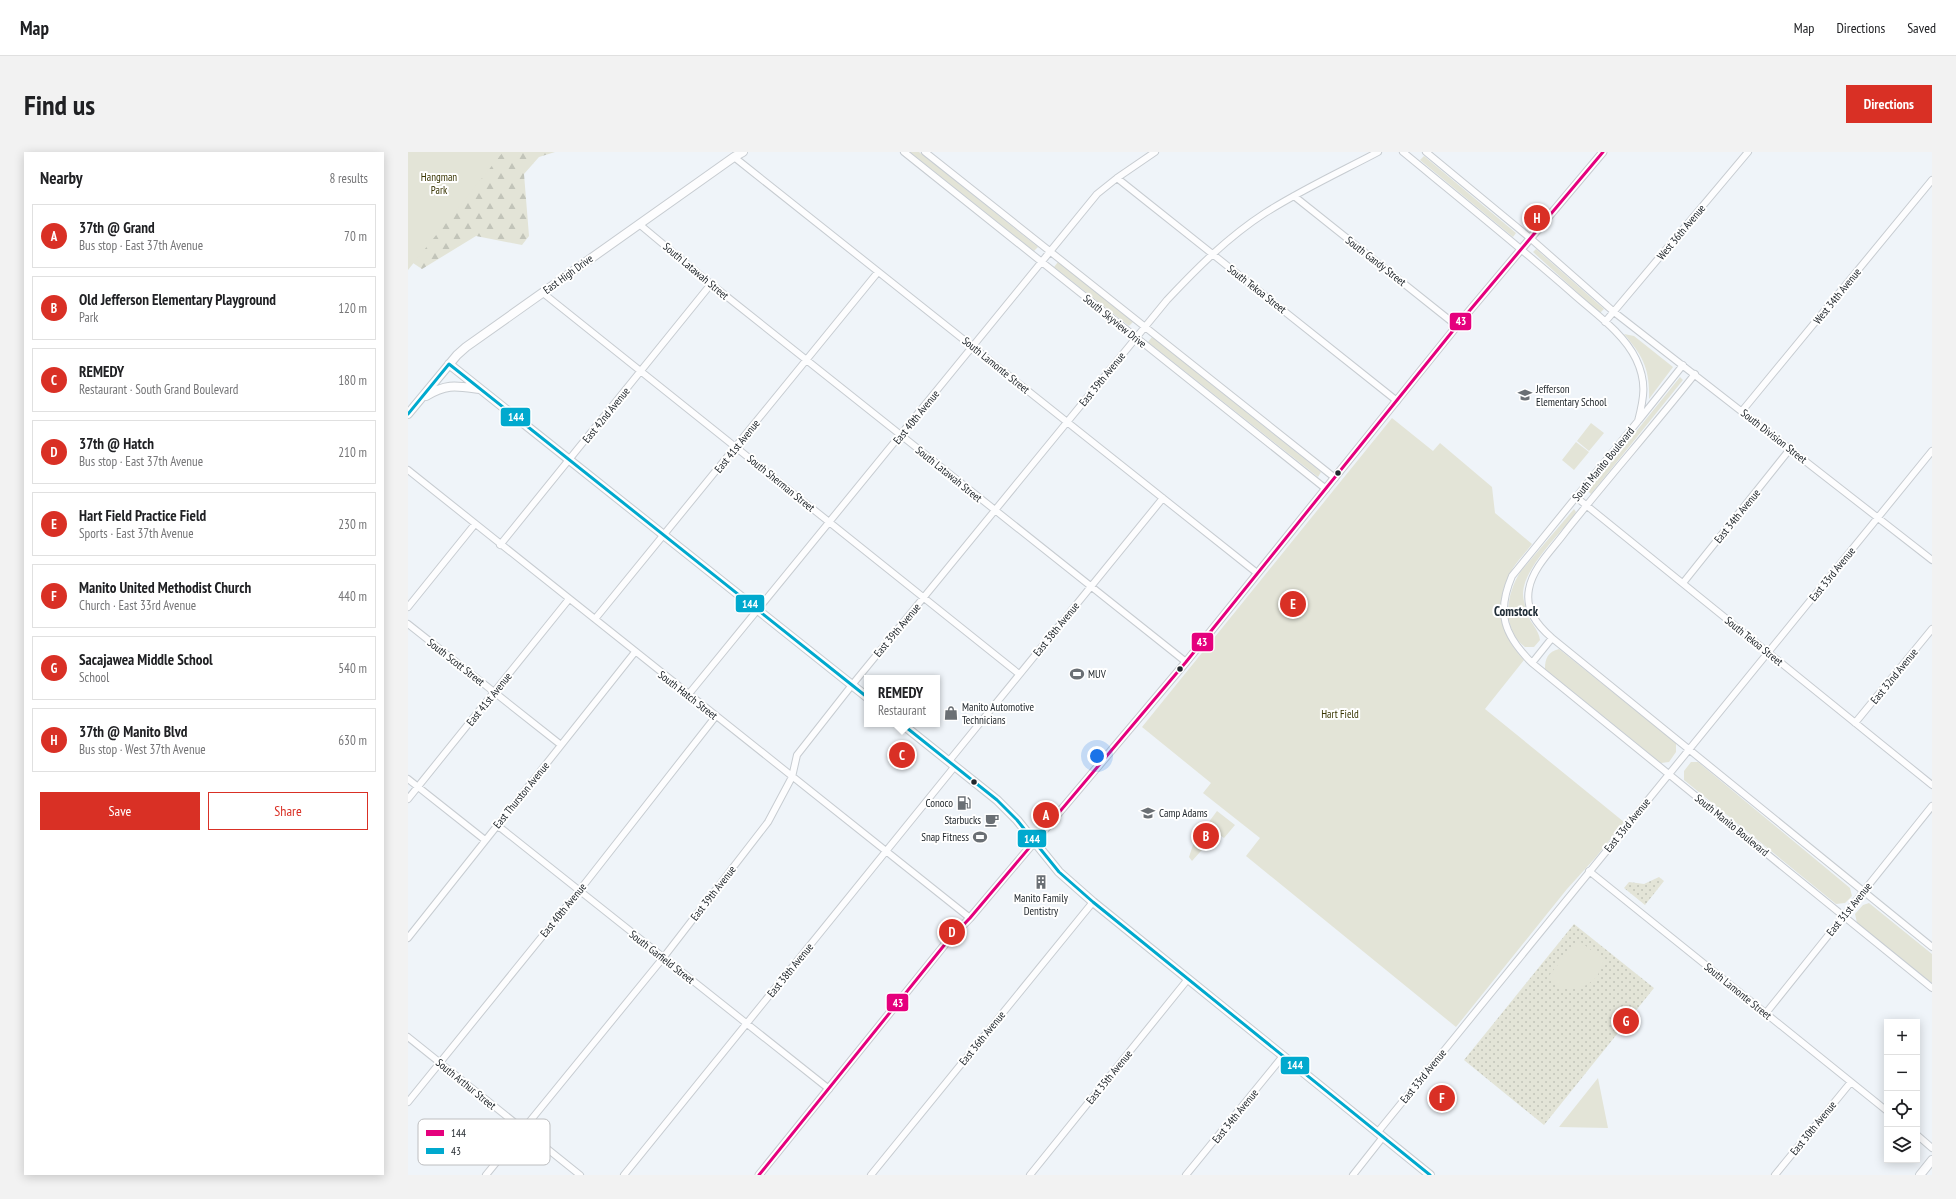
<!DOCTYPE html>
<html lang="en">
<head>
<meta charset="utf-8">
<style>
  :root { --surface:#fff; --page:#f2f2f2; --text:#202124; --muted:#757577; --line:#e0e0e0; --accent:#d93025 }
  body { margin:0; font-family:"PT Sans Narrow",sans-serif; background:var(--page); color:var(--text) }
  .controls { position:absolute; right:12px; bottom:12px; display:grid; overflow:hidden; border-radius:0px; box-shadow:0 2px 10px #0003 }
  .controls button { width:36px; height:36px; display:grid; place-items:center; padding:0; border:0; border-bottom:1px solid var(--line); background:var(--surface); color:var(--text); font:20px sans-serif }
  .you { position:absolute; left:689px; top:604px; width:14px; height:14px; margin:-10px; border:3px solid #fff; border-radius:50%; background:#1a73e8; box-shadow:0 0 0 6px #1a73e833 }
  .badge { display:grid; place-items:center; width:26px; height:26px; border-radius:50%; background:var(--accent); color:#fff; font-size:13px; font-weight:700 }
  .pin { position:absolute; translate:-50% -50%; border:2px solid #fff; box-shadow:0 1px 4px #0006 }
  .popup { position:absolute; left:456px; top:523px; width:76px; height:52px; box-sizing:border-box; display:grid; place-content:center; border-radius:0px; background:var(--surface); filter:drop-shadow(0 1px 3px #0005); font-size:13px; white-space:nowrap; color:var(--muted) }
  .popup b { font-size:15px; color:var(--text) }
  .popup::after { content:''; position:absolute; left:50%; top:100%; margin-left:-8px; border:8px solid transparent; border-top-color:var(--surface) }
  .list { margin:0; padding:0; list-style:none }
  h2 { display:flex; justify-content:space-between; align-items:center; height:52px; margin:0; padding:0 16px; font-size:17px }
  h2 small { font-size:13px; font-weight:400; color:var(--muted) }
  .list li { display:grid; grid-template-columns:26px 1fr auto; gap:12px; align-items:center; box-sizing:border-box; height:64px; margin:0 8px 8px; padding:0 8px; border:1px solid var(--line); border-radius:0px }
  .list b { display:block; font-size:15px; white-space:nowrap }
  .list p { margin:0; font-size:13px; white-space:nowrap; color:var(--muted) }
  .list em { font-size:13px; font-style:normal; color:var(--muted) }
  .actions { display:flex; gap:8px; padding:12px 16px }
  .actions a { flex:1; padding:9px 0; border:1px solid var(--accent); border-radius:0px; text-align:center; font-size:14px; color:var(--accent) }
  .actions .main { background:var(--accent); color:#fff }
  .icon { flex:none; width:22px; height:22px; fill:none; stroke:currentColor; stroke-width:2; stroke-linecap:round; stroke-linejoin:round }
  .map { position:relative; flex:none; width:1524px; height:1023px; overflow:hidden; border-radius:0px }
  header { display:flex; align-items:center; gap:24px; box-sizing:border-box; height:56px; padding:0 20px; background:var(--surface); border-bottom:1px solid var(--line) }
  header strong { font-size:19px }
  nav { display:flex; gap:22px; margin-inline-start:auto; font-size:14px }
  .intro { display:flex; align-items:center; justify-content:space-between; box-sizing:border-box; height:96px; padding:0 24px }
  h1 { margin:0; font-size:28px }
  .button { padding:10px 18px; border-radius:0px; background:var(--accent); color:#fff; font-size:14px; font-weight:700 }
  main { display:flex; gap:24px; padding:0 24px }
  aside { flex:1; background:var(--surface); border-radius:0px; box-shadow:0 2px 10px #0003 }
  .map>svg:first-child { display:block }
  .grass { fill:url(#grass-dots) }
  .forest { fill:url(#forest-firs) }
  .park { fill:#e3e4d7 }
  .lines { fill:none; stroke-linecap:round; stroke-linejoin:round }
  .minor-casing { stroke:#c7ccd1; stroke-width:8 }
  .tertiary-casing { stroke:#c7ccd1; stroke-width:9 }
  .secondary-casing { stroke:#c7ccd1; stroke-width:10 }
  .minor { stroke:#fdfdfe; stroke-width:6 }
  .tertiary { stroke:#fdfdfe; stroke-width:7 }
  .secondary { stroke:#fdfdfe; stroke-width:8 }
  .bus-1-casing { stroke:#fff; stroke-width:6 }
  .bus-2-casing { stroke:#fff; stroke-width:6 }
  .bus-1 { stroke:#e5007d; stroke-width:3 }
  .bus-2 { stroke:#00a9ce; stroke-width:3 }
  .bus-dot { fill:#22282d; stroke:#fff; stroke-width:1.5 }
  .labels { text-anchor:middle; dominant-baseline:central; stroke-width:4; stroke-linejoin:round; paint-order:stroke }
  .park-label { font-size:11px; fill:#393502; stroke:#fff }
  .street-label { font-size:11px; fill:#22282d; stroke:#fff }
  .poi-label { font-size:11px; fill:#22282d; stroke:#fff; text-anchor:start }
  .quarter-label { font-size:13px; font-weight:bold; fill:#202d37; stroke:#fff }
  .key { fill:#fff; stroke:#bdbec0; stroke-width:1 }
  .key-label { font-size:11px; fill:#22282d }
  .line-badge { stroke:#fff; stroke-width:1.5 }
  .badge-label { font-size:11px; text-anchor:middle; font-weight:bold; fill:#fff }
</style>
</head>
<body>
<header>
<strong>Map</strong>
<nav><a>Map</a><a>Directions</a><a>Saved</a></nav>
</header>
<div class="intro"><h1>Find us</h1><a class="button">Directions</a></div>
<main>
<aside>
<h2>Nearby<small>8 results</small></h2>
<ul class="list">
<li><span class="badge">A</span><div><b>37th @ Grand</b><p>Bus stop · East 37th Avenue</p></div><em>70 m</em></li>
<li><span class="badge">B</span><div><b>Old Jefferson Elementary Playground</b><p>Park</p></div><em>120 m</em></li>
<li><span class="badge">C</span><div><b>REMEDY</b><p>Restaurant · South Grand Boulevard</p></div><em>180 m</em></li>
<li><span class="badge">D</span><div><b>37th @ Hatch</b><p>Bus stop · East 37th Avenue</p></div><em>210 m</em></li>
<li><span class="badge">E</span><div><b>Hart Field Practice Field</b><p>Sports · East 37th Avenue</p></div><em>230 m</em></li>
<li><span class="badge">F</span><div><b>Manito United Methodist Church</b><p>Church · East 33rd Avenue</p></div><em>440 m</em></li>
<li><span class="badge">G</span><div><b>Sacajawea Middle School</b><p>School</p></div><em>540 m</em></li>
<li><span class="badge">H</span><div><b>37th @ Manito Blvd</b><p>Bus stop · West 37th Avenue</p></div><em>630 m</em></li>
</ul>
<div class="actions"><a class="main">Save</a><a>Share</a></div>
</aside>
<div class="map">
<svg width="1524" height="1023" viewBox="0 0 1524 1023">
  <defs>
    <pattern id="grass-dots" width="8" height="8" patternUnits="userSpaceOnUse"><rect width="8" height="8" fill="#e3e4d7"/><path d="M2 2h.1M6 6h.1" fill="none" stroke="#c2c4b9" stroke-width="1.8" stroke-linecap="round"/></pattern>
    <pattern id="forest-firs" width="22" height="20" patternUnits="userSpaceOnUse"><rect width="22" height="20" fill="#e3e4d7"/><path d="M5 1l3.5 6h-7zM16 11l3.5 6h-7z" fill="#c2c4b9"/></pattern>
  </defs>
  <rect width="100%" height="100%" fill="#eff4f9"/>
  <path class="grass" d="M1251 725 1256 729 1237 753 1216 736 1221 730 1236 732Z
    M1166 772 1246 836 1136 973 1056 908Z"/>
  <path class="forest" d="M0 0H147L131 5 116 22 121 84 114 93 68 84 14 117 5 111Z"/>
  <path class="park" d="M0 0H95L0 118Z
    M502 0H511L630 95 626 99Z
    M1016 4 1108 81 1105 85 1012 8Z
    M1128 97 1196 157 1192 161 1125 100Z
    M650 110 725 170 721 174 646 115Z
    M1216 182 1226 184 1265 215 1241 247C1242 217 1235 204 1216 182Z
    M744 185 913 320 910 325 740 190Z
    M1272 225 1275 228 1183 342 1180 339Z
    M984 266 1025 299 1032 291 1084 335 1087 361 1124 392C1118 400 1110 408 1105 416 1085 448 1091 482 1116 508L1077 557 1216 670 1188 705 1159 737 1048 875 838 704 852 686 795 641 803 631 734 575Z
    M1183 271 1196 281 1181 299 1169 289Z
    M1168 290 1181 300 1166 318 1154 308Z
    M1166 357 1168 360 1166 363C1151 383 1115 417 1115 442 1115 447 1117 453 1118 458 1120 469 1131 477 1132 488L1126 495H1117C1093 477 1098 441 1113 419Z
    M1151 497 1268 591V600L1261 610 1253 611 1137 517C1137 506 1140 500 1151 497Z
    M1283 610H1290L1442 736 1444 744 1437 751 1428 752 1276 628V619Z
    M809 659 827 673 816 686 809 681 784 709 781 705 786 690Z
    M1461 751 1524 802V831L1449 771 1447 762 1455 753Z
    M1170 788 1196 808 1189 825 1179 833 1163 837 1154 836 1139 826Z
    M1190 926 1200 976 1151 975Z"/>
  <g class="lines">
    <defs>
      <path id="minor" d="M496 0 918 337
        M517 0 927 326
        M995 0C1051 46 1108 92 1163 140 1185 160 1215 180 1228 207 1239 230 1236 246 1230 269L1104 424C1088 461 1096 483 1124 511L1524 836
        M1018 0 1122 86 1206 160 1524 408
        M326 5 849 421
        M709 26 989 249
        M886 44 1049 174
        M231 72 303 132 778 510
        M135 141 611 522
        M1197 170 1340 0
        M1287 222C1245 275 1200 326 1158 379 1145 397 1125 415 1121 437 1117 458 1129 473 1144 486L1524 795
        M1334 259 1524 28
        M1231 268 1275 213
        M0 318 562 766
        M1168 345 1524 633
        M92 393 303 132
        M1275 431 1382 297
        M0 455 67 372
        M187 467 470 120
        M0 472 153 593
        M1124 511 1144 486
        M280 543 689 42 709 26 747 0
        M1447 571 1524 477
        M541 609 755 346
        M0 627 77 688
        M0 647 161 447
        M89 673 421 937
        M1181 719 1479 959
        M0 786 227 500
        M1358 861 1524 654
        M0 885 172 1023
        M0 950 171 739 308 564
        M969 981 1524 299
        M1509 983 1524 996
        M78 1023 255 806 360 670 384 625 389 603 444 533 759 148C789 116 820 85 857 61 893 38 932 20 970 0
        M216 1023 547 614
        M463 1023 685 750
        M622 1023 780 827
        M778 1023 875 904
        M945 1023 975 985
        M1367 1023 1443 930"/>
      <path id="tertiary" d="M351 1023 538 791 562 766 778 510 1052 170 1195 0"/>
      <path id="secondary" d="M41 212 459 545
        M18 244C39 231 49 234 72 237
        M0 262 49 203 58 195 326 5 335 0
        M494 572 589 648 609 668 651 720 685 750 1022 1023
        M1512 1023 1524 1008"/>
    </defs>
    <use href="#minor" class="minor-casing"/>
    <use href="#tertiary" class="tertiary-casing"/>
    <use href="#secondary" class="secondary-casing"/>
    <use href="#minor" class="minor"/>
    <use href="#tertiary" class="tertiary"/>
    <use href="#secondary" class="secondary"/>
    <defs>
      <path id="bus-1" d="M351 1023 538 791 562 766 778 510 1052 170 1195 0"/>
      <path id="bus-2" d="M0 262 41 212 459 545
        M494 572 589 648 609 668 651 720 685 750 1022 1023"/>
    </defs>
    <use href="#bus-1" class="bus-1-casing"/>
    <use href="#bus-2" class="bus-2-casing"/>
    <use href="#bus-1" class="bus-1"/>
    <use href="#bus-2" class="bus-2"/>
  </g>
  <defs>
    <symbol id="school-bare" viewBox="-9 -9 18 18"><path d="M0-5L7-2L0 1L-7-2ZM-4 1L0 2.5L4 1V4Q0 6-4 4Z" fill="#6a6f74" stroke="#fff" stroke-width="2.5" paint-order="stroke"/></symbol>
    <symbol id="stadium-bare" viewBox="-9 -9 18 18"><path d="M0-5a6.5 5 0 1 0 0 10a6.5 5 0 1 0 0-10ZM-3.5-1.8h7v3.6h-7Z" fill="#6a6f74" stroke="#fff" stroke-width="2.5" paint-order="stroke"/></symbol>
    <symbol id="shop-bare" viewBox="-9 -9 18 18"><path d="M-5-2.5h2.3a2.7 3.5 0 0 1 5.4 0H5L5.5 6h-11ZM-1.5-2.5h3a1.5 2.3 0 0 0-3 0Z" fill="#6a6f74" stroke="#fff" stroke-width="2.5" paint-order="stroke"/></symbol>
    <symbol id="fuel-bare" viewBox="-9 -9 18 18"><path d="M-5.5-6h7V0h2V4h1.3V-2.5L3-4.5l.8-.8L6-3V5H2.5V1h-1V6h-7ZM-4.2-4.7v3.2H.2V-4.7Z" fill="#6a6f74" stroke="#fff" stroke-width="2.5" paint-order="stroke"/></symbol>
    <symbol id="cafe-bare" viewBox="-9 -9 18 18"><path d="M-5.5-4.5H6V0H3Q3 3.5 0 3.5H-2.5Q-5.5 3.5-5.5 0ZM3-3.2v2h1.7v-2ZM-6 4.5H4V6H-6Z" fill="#6a6f74" stroke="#fff" stroke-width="2.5" paint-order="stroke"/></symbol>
    <symbol id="building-bare" viewBox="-9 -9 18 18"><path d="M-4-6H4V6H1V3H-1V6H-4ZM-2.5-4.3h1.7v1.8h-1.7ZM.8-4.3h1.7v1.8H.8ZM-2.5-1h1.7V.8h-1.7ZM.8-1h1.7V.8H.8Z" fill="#6a6f74" stroke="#fff" stroke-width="2.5" paint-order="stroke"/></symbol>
  </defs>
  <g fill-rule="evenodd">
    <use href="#school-bare" x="1107" y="233" width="20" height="20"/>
    <use href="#stadium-bare" x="659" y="512" width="20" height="20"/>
    <use href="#shop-bare" x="533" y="551" width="20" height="20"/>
    <use href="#fuel-bare" x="546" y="641" width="20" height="20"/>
    <use href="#school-bare" x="730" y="651" width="20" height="20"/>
    <use href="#cafe-bare" x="574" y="658" width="20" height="20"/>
    <use href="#stadium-bare" x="562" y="675" width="20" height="20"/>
    <use href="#building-bare" x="623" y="720" width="20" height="20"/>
  </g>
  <g class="bus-dot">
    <circle cx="930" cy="321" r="3.5"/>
    <circle cx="772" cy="517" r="3.5"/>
    <circle cx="566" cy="630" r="3.5"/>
  </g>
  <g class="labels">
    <g class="park-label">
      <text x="31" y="25">Hangman<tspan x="31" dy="13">Park</tspan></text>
      <text x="932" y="562">Hart Field</text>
    </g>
    <g class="street-label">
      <text transform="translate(1273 80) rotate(-50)">West 36th Avenue</text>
      <text transform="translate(968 109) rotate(38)">South Gandy Street</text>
      <text transform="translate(288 119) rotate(40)">South Latawah Street</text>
      <text transform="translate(160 122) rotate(-36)">East High Drive</text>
      <text transform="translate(849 137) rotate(38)">South Tekoa Street</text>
      <text transform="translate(1429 144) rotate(-51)">West 34th Avenue</text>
      <text transform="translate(707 169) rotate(39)">South Skyview Drive</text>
      <text transform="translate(588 213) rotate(39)">South Lamonte Street</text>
      <text transform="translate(694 227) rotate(-51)">East 39th Avenue</text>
      <text transform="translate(198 263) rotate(-51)">East 42nd Avenue</text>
      <text transform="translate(508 265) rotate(-51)">East 40th Avenue</text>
      <text transform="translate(1366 284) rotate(38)">South Division Street</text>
      <text transform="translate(329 294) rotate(-51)">East 41st Avenue</text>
      <text transform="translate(1195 312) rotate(-51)">South Manito Boulevard</text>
      <text transform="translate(541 322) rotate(39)">South Latawah Street</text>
      <text transform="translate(373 331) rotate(39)">South Sherman Street</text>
      <text transform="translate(1329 364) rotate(-51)">East 34th Avenue</text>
      <text transform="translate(1424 422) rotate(-51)">East 33rd Avenue</text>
      <text transform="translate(648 477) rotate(-51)">East 38th Avenue</text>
      <text transform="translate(489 478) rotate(-50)">East 39th Avenue</text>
      <text transform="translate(1346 489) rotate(39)">South Tekoa Street</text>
      <text transform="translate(48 510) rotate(38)">South Scott Street</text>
      <text transform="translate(1486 524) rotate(-51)">East 32nd Avenue</text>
      <text transform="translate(280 543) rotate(38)">South Hatch Street</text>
      <text transform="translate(81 547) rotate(-51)">East 41st Avenue</text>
      <text transform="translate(113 643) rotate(-51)">East Thurston Avenue</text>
      <text transform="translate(1219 673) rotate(-51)">East 33rd Avenue</text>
      <text transform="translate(1324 673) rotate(39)">South Manito Boulevard</text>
      <text transform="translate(305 741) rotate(-52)">East 39th Avenue</text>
      <text transform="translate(1441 757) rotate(-51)">East 31st Avenue</text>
      <text transform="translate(155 758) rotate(-51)">East 40th Avenue</text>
      <text transform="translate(254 805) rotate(38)">South Garfield Street</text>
      <text transform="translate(382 818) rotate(-51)">East 38th Avenue</text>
      <text transform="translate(1330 839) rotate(39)">South Lamonte Street</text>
      <text transform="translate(574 886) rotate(-51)">East 36th Avenue</text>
      <text transform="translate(1015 924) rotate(-51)">East 33rd Avenue</text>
      <text transform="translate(701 925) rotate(-51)">East 35th Avenue</text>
      <text transform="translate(58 932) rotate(39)">South Arthur Street</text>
      <text transform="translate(827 964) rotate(-51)">East 34th Avenue</text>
      <text transform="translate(1405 976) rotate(-51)">East 30th Avenue</text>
    </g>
    <g class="poi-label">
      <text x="1128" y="237">Jefferson<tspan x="1128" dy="13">Elementary School</tspan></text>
      <text x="680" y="522">MUV</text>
      <text x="554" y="555">Manito Automotive<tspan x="554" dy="13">Technicians</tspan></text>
      <text x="545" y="651" text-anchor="end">Conoco</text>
      <text x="751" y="661">Camp Adams</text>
      <text x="573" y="668" text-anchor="end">Starbucks</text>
      <text x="561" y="685" text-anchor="end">Snap Fitness</text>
      <text x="633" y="746" text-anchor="middle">Manito Family<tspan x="633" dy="13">Dentistry</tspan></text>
    </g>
    <g class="quarter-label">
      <text x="1108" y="459">Comstock</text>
    </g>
  </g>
  <rect x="10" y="967" width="132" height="46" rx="6" class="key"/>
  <rect x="18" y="978" width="18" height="6" fill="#e5007d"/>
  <rect x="18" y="996" width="18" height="6" fill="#00a9ce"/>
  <g class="key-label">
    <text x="43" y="985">144</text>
    <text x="43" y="1003">43</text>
  </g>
  <g class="line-badge">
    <rect x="1041" y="160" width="23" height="19" rx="4" fill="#e5007d"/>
    <rect x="92" y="255" width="31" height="20" rx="4" fill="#00a9ce"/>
    <rect x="327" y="442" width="30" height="19" rx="4" fill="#00a9ce"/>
    <rect x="783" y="480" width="23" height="20" rx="4" fill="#e5007d"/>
    <rect x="609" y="677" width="30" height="19" rx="4" fill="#00a9ce"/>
    <rect x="478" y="841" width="23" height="19" rx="4" fill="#e5007d"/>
    <rect x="872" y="904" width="30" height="19" rx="4" fill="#00a9ce"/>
  </g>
  <g class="badge-label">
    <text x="1053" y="173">43</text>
    <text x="108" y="269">144</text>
    <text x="342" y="456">144</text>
    <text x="794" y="494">43</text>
    <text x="624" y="691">144</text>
    <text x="490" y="855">43</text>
    <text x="887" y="917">144</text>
  </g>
</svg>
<div class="controls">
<button>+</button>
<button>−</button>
<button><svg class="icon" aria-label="locate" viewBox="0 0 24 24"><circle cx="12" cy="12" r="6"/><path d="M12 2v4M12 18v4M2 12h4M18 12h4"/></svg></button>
<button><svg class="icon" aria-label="layers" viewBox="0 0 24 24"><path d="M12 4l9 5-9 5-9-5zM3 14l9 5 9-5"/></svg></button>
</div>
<div class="you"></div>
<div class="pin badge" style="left:638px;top:663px">A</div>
<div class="pin badge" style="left:798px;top:684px">B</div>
<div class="pin badge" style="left:494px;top:603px">C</div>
<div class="popup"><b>REMEDY</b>Restaurant</div>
<div class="pin badge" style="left:544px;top:780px">D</div>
<div class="pin badge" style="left:885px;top:452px">E</div>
<div class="pin badge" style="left:1034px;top:946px">F</div>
<div class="pin badge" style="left:1218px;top:869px">G</div>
<div class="pin badge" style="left:1129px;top:66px">H</div>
</div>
</main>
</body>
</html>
